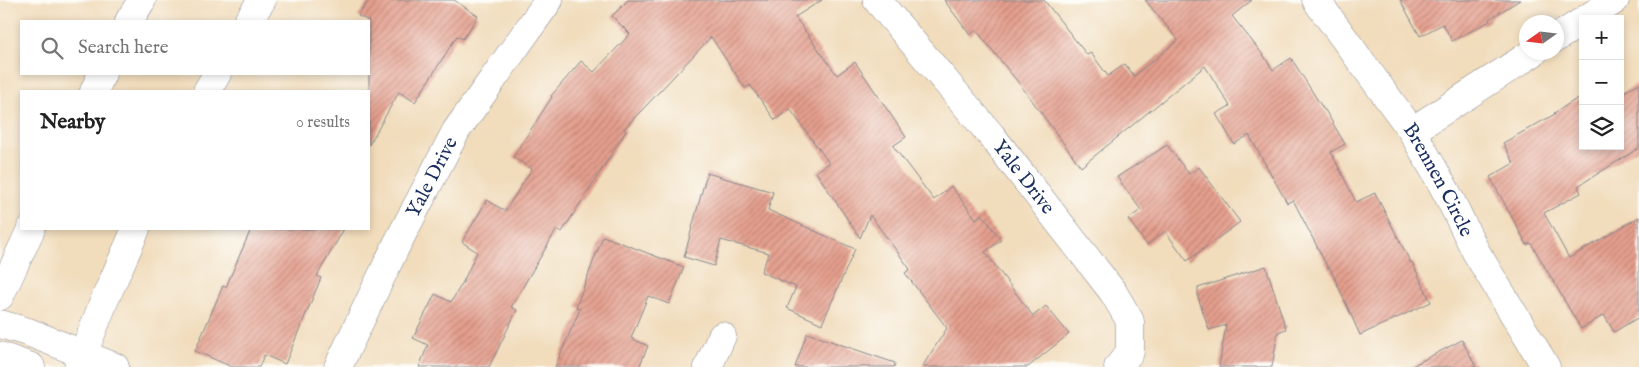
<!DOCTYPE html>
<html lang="en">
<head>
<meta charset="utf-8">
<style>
  :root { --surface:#fff; --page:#f2f2f2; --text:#222; --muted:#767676; --line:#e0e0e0 }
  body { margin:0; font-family:"IM FELL English",serif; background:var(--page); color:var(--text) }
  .controls { position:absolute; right:15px; top:15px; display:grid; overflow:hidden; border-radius:0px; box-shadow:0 2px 8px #0003 }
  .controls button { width:45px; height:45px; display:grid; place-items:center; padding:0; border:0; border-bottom:1px solid var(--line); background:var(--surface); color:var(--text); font:25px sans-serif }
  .compass { position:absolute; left:1519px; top:15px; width:45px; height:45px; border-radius:50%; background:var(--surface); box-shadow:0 2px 8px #0003; rotate:256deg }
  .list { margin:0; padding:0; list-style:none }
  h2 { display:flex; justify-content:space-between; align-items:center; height:65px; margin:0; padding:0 20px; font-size:21px }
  h2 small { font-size:16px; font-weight:400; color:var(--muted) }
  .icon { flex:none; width:28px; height:28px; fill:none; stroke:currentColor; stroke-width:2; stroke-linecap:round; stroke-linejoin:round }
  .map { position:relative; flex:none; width:1639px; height:367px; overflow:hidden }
  .search { position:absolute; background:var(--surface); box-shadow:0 2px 8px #0003; left:20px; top:20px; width:350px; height:55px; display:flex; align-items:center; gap:12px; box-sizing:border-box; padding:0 18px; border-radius:0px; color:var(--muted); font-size:19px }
  .panel { position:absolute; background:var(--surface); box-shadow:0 2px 8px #0003; left:20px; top:90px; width:350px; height:140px; border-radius:0px }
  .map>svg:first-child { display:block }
  .building { fill:url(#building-hatch) }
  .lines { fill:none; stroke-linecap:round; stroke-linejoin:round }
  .minor-casing { stroke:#86868c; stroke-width:29 }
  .secondary-casing { stroke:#86868c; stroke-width:29 }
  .minor { stroke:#fff; stroke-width:28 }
  .secondary { stroke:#fff; stroke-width:28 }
  .labels { text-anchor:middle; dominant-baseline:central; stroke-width:4; stroke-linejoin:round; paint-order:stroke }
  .street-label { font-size:20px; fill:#1b2f5e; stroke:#fdfcf7 }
</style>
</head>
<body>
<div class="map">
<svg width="1639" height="367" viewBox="0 0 1639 367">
  <defs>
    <pattern id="building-hatch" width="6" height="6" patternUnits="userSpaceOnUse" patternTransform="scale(1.25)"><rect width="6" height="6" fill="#e59f8d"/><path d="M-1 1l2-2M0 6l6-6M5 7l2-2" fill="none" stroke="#b98276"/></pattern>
  </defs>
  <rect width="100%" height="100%" fill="#fdfcf7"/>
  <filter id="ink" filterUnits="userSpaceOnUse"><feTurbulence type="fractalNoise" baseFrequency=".02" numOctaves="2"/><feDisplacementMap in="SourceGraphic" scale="10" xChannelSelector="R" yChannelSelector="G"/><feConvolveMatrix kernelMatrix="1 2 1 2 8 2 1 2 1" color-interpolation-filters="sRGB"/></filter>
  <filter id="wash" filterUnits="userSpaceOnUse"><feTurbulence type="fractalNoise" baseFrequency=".0096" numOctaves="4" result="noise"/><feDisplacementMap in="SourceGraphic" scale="20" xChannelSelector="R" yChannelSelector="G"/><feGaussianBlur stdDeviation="1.12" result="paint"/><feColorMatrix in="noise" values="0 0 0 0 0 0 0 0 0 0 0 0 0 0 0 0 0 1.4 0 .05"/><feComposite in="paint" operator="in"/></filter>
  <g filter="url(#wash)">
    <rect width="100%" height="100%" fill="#f1dcbb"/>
    <g id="blocks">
      <path class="building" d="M369 0H454L478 16 463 39 457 36 415 102 399 92 369 145V21L358 16Z
        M628 0H822L795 17 837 75 855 62 906 137 893 146 934 200 951 186 976 219 982 214 1001 240 985 252 1033 316 1046 306 1069 334 1028 367H922L947 328 905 273 910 269 870 215 860 238 816 172 829 163 790 109 775 120 750 85 745 88 711 37 624 129 626 131 562 232 557 229 511 307 517 310 489 367H419L428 345 413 338 435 294 451 302 463 282 477 252 462 242 487 200 505 211 532 169 513 157 552 97 551 96 581 61 594 72 630 34 612 16Z
        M944 0H1044L1087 55 1091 53 1108 76 1125 64 1134 76 1178 40 1145 0H1252L1232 16 1264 56 1273 70 1291 58 1324 110H1325L1345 144 1331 152 1356 202 1375 193 1411 263 1412 262 1431 302 1360 335 1330 268H1328L1293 200 1287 203 1249 135 1234 144 1216 114 1230 106 1205 66 1081 167 1025 91 976 30 970 35Z
        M1400 0H1520L1489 19 1490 21 1452 41 1443 24 1420 36Z
        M1639 83V148L1578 186 1581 193 1544 213 1569 258 1639 217V317L1614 332 1604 315 1581 329 1531 243 1527 245 1490 177 1514 163 1503 143 1555 114 1554 113 1583 95V146H1620V94Z
        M1167 145 1189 174 1199 167 1240 222 1187 261 1165 231 1147 245 1128 219 1141 210 1117 177Z
        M707 173 773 192 768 210 855 249 822 324 787 308 796 287 761 272 769 253 721 240 714 266 684 257Z
        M251 229H344L317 276 321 278 285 364 264 355 259 367H232L195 351 223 286 226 287Z
        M603 236 684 267 669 304 648 296 631 338 648 346 639 367H555L580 309 576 307Z
        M1266 266 1286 329 1278 332 1272 367H1219L1226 325 1209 330 1198 297V288Z
        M807 333 895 363 894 367H795Z
        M1462 340 1476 367H1410Z"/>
    </g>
  </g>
  <g filter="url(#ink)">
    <use href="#blocks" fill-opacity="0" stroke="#86868c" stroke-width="1"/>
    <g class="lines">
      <defs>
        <g id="minor">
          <path id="s1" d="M877 0 991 135 1113 292 1130 321V352L1118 367"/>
          <path id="s2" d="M1316 0 1412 131 1447 193 1476 252 1546 367"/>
          <path d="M1586 19 1615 0"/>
          <path d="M1556 38 1583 21"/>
          <path d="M1412 131 1534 52"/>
          <path d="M0 324 28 332 115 367"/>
          <path d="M0 356 31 367"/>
          <path id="s3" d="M338 367 397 244 456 131 549 0"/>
          <path d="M708 367 722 336"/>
        </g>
        <path id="secondary" d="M129 21 142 0
          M248 21 262 0
          M94 91 102 74
          M207 91 217 74
          M0 296 31 229
          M78 367 105 299 136 229"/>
      </defs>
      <use href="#minor" class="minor-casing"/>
      <use href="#secondary" class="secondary-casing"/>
      <use href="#minor" class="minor"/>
      <use href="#secondary" class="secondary"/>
    </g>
  </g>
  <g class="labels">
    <g class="street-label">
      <text stroke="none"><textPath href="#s3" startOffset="212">Yale Drive</textPath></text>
      <text stroke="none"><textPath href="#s1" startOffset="230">Yale Drive</textPath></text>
      <text stroke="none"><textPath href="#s2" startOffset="218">Brennen Circle</textPath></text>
    </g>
  </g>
</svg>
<div class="controls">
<button>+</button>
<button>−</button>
<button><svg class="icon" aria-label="layers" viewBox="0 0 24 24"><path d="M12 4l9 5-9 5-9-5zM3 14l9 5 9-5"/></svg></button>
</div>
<svg class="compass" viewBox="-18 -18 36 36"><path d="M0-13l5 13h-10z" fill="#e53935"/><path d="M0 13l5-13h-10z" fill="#767676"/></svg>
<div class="search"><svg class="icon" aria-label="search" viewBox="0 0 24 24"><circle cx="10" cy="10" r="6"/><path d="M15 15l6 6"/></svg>Search here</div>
<section class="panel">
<h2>Nearby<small>0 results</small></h2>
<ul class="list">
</ul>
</section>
</div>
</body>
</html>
